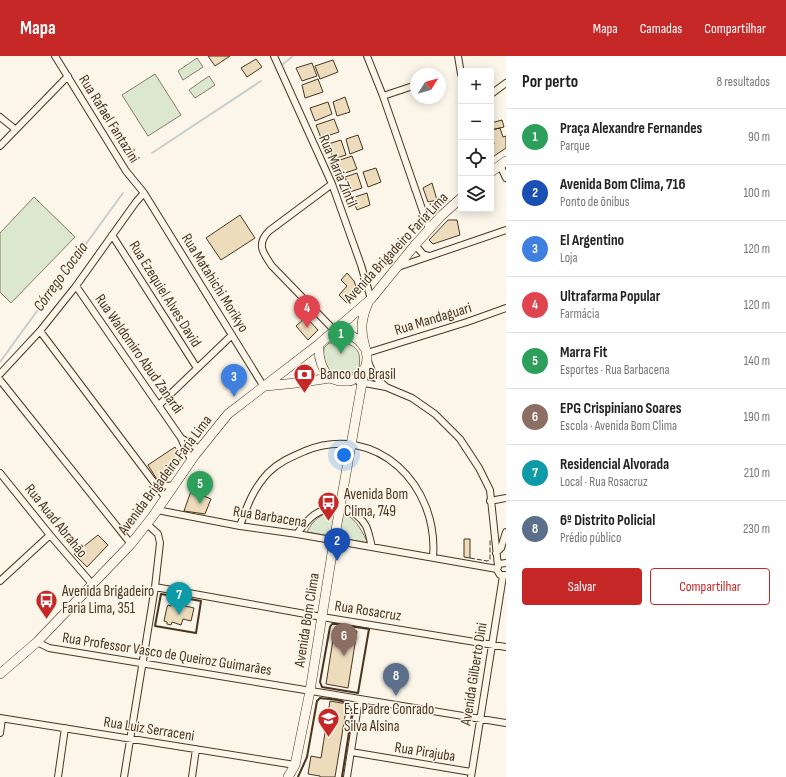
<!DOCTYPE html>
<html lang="pt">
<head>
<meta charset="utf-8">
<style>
  :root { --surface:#fff; --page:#f6f6f6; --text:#222; --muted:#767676; --line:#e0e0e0; --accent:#c62828 }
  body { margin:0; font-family:"Sofia Sans Condensed",sans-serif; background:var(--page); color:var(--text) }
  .controls { position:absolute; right:12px; top:12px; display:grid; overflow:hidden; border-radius:4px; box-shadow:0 2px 10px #0003 }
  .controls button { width:36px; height:36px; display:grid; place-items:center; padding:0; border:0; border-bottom:1px solid var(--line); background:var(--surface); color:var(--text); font:20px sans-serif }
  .compass { position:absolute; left:410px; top:12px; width:36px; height:36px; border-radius:50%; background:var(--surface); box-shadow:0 2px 10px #0003; rotate:53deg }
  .you { position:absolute; left:344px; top:399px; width:14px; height:14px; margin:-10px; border:3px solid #fff; border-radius:50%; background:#1a73e8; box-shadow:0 0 0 6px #1a73e833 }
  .badge { display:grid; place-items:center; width:26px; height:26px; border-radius:50%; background:var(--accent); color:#fff; font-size:13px; font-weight:700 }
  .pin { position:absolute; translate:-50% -33px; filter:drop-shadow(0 1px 2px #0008) }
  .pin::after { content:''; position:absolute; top:21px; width:14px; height:12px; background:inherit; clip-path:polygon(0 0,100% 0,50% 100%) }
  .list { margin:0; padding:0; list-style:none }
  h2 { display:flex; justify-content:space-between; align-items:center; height:52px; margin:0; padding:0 16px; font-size:17px }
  h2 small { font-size:13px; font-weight:400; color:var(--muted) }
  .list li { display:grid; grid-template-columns:26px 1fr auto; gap:12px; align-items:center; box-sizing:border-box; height:56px; padding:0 16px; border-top:1px solid var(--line) }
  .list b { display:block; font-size:15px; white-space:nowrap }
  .list p { margin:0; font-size:13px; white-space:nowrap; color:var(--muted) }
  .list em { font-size:13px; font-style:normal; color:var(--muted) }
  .actions { display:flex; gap:8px; padding:12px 16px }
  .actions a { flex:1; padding:9px 0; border:1px solid var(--accent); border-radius:4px; text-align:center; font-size:14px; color:var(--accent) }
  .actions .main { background:var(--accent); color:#fff }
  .icon { flex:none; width:22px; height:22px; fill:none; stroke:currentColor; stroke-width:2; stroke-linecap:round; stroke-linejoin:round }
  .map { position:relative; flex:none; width:506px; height:721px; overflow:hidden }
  header { display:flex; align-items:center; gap:24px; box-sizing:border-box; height:56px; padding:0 20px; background:var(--accent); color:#fff }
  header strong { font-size:19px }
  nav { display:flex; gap:22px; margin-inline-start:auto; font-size:14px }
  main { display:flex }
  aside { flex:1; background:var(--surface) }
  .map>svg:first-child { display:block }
  .green { fill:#dce7d0; stroke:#887966 }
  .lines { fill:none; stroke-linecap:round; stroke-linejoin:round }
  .stream { stroke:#c9cecd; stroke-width:2 }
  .building { fill:#ecdcbc; stroke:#4a3520 }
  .street-casing { stroke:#4a3520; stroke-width:8 }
  .secondary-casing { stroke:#4a3520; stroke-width:10 }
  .street { stroke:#fbf6e9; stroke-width:6 }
  .secondary { stroke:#fbf6e9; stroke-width:9 }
  .fence { stroke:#4a3520; stroke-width:1; stroke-dasharray:5 2; stroke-linecap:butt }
  .wall { stroke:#4a3520; stroke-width:2 }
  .labels { text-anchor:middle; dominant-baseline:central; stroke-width:3; stroke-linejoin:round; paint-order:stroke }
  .street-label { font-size:15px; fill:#4a3520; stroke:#fbf6e9 }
  .poi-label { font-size:15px; fill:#4a3520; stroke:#fbf6e9; text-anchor:start }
  .water-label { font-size:16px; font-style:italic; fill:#4a3520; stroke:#fbf6e9 }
</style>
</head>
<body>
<header>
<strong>Mapa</strong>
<nav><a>Mapa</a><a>Camadas</a><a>Compartilhar</a></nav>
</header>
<main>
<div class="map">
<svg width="506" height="721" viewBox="0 0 506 721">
  <rect width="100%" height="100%" fill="#fbf6e9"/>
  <path class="green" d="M197 2 203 11 183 24 178 15Z
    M155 18 181 59 148 80 122 39Z
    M209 20 215 29 195 42 189 34Z
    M34 141 75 181 11 247 0 236V177Z
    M343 286C358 291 361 295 359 312L353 317C344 316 336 317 328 315L323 305 324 292 329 287Z
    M333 456C337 457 342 457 346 459 357 463 363 478 368 487L307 476C313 464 320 458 333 456Z"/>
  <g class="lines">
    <path class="stream" d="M283 8 293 0
      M152 97 261 25
      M0 306 123 137"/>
  </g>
  <path class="building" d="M208 0H230L215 10Z
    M256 3 262 11 247 21 241 12Z
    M333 4 338 16 320 23 315 10Z
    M312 7 317 20 302 25 296 12Z
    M318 23 323 36 305 42 302 29Z
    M345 41 350 56 337 60 333 46Z
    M328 46 332 58 315 65 310 52Z
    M334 63 339 76 321 82 316 69Z
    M502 64 504 71 491 74V67Z
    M500 72 503 81 506 80V92L491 102V90L494 88 491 74Z
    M358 79 363 93 350 98 346 83Z
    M341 84 346 99 333 103 328 88Z
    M352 100 357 113 339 119 334 106Z
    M376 112 381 126 368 131 363 116Z
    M357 117 362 132 350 136 345 121Z
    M432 127 437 144 428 146 423 132Z
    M367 137 370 149 357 154 352 142Z
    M240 159 255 182 221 204 206 182Z
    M448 164H457L460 179 433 188 429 184Z
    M347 217 354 225 358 236 347 247 339 239 347 230 341 224Z
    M306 261 318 274 308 284 296 270Z
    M175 391 180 399V405L166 422 159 424 156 422 148 409Z
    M191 435 211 443 205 458 184 455Z
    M98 479 108 489 87 511 74 498Z
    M464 483H470V502L464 501Z
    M172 547 194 552 191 565 183 563 181 569 172 566 171 569 167 568V566L164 565 167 551 168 549 171 550Z
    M335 571 357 575 348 632 326 628Z
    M330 645 347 648 335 721H320V720L308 718 311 700 321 702Z"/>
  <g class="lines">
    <defs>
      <path id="street" d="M55 0 126 115 144 137 264 331
        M274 0 332 128 361 209 371 243
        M367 0 383 40 429 173
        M458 0 461 18
        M491 38 506 27
        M383 40 416 29
        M0 61 15 73
        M0 90 68 20
        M500 109 506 122
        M332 128 269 175C256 188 263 197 272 210L335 275
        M112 179 197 312
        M415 189 423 198 429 200
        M398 211 506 174
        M76 230 181 382 191 404
        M40 275 165 441
        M367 297 467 266 506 252
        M367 303 374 320 385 330
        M0 318 40 275 76 230 136 146 144 137
        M0 324 131 488
        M359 326 386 331 412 342 435 358 460 383 479 412 490 434 498 510
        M159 349 232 279
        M181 382 199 393
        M0 417 50 479 93 529
        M155 427 168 430 174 429
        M490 445 506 442
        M157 454 240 470 297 478 497 513
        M240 470C247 450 253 433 268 417 279 406 291 401 305 395 377 366 439 430 433 501
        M297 478C302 471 307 464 314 459 331 447 355 451 366 470 369 476 370 484 372 491
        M496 497 501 492 506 476
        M506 507 499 508 497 514 500 519H506
        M0 525 50 479
        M155 531 322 561 506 591
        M37 586 49 592 506 667
        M0 662 295 709
        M0 677 2 663
        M351 696 471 716
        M58 721 65 672
        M124 721 155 531 160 487 158 478 147 468
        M192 721 196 693
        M347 721 359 643
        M471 721 503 520"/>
      <path id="secondary" d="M491 116 506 105
        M335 275C348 278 357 280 364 291
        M319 288C318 302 321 312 330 322
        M266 330 296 327 330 322 339 325H350L358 321 364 313
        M0 618 37 586 131 488 153 460 195 399 228 358 319 288 371 243 415 189 441 160 461 142
        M288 721 295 709 310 635 334 485 362 327C363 319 367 310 367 302 367 297 365 292 364 287 360 272 362 261 368 247"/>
    </defs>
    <use href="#street" class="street-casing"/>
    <use href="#secondary" class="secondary-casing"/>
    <use href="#street" class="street"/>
    <use href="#secondary" class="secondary"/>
    <path class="fence" d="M470 502 487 505 490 504V483"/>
    <path class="wall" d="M161 538 201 545 196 577 155 570Z
      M332 568H336L369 573 358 637 322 631 320 626 330 571Z
      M298 721 307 701 317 645 320 642C333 644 349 642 352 657L342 721"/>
  </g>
  <defs>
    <symbol id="bank-pin" viewBox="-11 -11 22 30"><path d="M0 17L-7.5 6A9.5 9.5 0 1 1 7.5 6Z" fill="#c62828" stroke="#fbf6e9"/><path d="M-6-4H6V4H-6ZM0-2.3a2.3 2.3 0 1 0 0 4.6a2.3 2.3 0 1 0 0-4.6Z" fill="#fff"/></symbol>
    <symbol id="bus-pin" viewBox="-11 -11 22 30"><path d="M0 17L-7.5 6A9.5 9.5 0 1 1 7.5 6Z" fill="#c62828" stroke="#fbf6e9"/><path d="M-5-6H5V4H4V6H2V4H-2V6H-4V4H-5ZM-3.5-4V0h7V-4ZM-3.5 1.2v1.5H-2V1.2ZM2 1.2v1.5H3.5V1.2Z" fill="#fff"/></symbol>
    <symbol id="school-pin" viewBox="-11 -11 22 30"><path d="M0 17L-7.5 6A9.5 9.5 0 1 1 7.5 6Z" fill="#c62828" stroke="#fbf6e9"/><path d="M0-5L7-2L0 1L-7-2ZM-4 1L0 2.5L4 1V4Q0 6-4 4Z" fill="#fff"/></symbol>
  </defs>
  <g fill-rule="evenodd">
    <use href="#bank-pin" x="292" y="306" width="25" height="34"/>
    <use href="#bus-pin" x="316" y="434" width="25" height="34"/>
    <use href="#bus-pin" x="34" y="532" width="25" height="34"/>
    <use href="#school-pin" x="316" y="650" width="25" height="34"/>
  </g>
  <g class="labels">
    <g class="street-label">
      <text transform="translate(109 63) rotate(58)">Rua Rafael Fantazini</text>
      <text transform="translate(338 115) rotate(67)">Rua Maria Zintil</text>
      <text transform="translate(396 192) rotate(-47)">Avenida Brigadeiro Faria Lima</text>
      <text transform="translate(215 227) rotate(58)">Rua Matahichi Morikyo</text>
      <text transform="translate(165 238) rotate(58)">Rua Ezequiel Alves David</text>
      <text transform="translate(433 263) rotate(-17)">Rua Mandaguari</text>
      <text transform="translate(139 298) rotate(55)">Rua Waldomiro Abud Zanardi</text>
      <text transform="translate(165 419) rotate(-53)">Avenida Brigadeiro Faria Lima</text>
      <text transform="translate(270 461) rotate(9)">Rua Barbacena</text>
      <text transform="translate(56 465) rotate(51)">Rua Auad Abrahão</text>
      <text transform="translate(368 555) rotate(9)">Rua Rosacruz</text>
      <text transform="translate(307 564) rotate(-81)">Avenida Bom Clima</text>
      <text transform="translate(167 598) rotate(9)">Rua Professor Vasco de Queiroz Guimarães</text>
      <text transform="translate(474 618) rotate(-81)">Avenida Gilberto Dini</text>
      <text transform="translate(149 673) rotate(9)">Rua Luiz Serraceni</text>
      <text transform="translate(425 696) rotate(9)">Rua Pirajuba</text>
    </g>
    <g class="poi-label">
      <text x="320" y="318">Banco do Brasil</text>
      <text x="344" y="438">Avenida Bom<tspan x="344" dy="17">Clima, 749</tspan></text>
      <text x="62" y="535">Avenida Brigadeiro<tspan x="62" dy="17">Faria Lima, 351</tspan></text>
      <text x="344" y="653">E.E Padre Conrado<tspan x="344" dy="17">Silva Alsina</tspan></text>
    </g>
    <g class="water-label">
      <text transform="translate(61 221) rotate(-54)">Córrego Cocaia</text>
    </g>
  </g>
</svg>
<div class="controls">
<button>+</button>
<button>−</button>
<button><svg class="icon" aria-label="locate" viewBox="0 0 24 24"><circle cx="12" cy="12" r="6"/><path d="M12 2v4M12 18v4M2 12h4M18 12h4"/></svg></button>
<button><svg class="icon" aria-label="layers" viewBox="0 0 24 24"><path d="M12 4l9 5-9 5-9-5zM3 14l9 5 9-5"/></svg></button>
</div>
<svg class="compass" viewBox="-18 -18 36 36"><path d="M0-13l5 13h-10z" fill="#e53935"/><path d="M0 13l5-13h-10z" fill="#767676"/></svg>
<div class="you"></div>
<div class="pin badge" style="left:341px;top:298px;background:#2e9e5b">1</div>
<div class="pin badge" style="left:337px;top:505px;background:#1a4fb4">2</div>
<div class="pin badge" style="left:234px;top:341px;background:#3f7fe0">3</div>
<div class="pin badge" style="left:307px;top:272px;background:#e0444e">4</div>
<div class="pin badge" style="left:200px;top:448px;background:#2e9e5b">5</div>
<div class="pin badge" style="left:344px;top:600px;background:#8d6e63">6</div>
<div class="pin badge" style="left:179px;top:559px;background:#0f9aa8">7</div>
<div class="pin badge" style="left:396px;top:640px;background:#5c6f8a">8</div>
</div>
<aside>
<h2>Por perto<small>8 resultados</small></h2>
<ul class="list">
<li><span class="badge" style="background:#2e9e5b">1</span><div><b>Praça Alexandre Fernandes</b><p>Parque</p></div><em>90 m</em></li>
<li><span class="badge" style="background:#1a4fb4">2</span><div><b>Avenida Bom Clima, 716</b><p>Ponto de ônibus</p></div><em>100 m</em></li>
<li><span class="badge" style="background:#3f7fe0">3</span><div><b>El Argentino</b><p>Loja</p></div><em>120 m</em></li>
<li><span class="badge" style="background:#e0444e">4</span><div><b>Ultrafarma Popular</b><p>Farmácia</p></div><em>120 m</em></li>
<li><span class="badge" style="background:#2e9e5b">5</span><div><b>Marra Fit</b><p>Esportes · Rua Barbacena</p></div><em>140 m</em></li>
<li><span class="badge" style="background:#8d6e63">6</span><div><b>EPG Crispiniano Soares</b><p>Escola · Avenida Bom Clima</p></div><em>190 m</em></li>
<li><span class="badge" style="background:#0f9aa8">7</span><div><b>Residencial Alvorada</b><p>Local · Rua Rosacruz</p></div><em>210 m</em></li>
<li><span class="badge" style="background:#5c6f8a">8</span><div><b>6º Distrito Policial</b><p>Prédio público</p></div><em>230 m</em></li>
</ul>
<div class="actions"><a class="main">Salvar</a><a>Compartilhar</a></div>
</aside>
</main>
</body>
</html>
